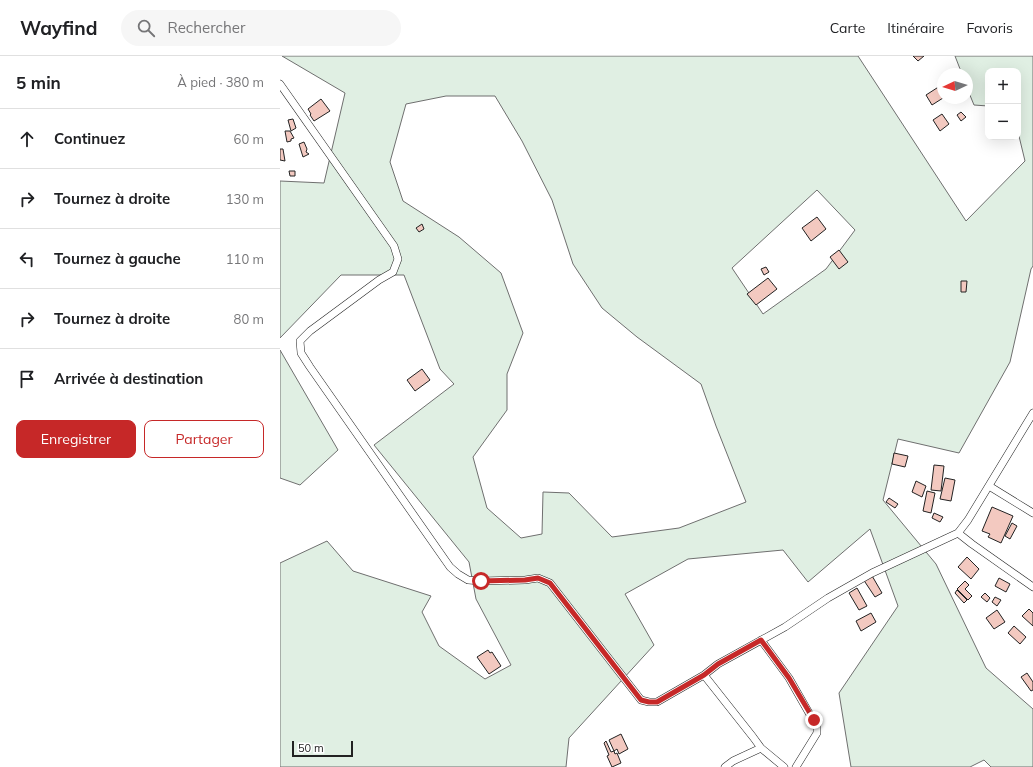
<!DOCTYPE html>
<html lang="fr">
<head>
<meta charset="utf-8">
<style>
  :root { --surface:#fff; --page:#f6f6f6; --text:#202124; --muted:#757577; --line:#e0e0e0; --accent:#c62828 }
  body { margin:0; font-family:Mulish,sans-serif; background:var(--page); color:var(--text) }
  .controls { position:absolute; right:12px; top:12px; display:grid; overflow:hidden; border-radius:8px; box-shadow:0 4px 16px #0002 }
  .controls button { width:36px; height:36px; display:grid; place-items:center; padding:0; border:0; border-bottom:1px solid var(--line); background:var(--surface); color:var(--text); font:20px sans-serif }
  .compass { position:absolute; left:657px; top:12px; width:36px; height:36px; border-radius:50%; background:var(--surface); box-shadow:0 4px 16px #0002; rotate:266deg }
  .scale { position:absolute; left:12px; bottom:10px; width:61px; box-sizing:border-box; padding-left:4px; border:2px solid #222; border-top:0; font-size:11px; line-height:14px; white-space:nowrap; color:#222; -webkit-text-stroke:3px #fff; paint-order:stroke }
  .stop { position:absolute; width:12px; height:12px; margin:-9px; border:3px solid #c62828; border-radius:50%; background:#fff }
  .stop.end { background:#c62828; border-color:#fff; box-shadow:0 1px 4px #0008 }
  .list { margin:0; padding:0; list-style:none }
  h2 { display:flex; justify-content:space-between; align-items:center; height:52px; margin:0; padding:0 16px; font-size:17px }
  h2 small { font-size:13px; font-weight:400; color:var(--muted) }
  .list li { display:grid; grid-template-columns:26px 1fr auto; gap:12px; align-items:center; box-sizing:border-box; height:60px; padding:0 16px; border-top:1px solid var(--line) }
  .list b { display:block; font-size:15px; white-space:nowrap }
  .list em { font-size:13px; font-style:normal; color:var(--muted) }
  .actions { display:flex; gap:8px; padding:12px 16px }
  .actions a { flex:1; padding:9px 0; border:1px solid var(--accent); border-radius:8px; text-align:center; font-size:14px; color:var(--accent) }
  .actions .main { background:var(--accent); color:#fff }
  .icon { flex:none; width:22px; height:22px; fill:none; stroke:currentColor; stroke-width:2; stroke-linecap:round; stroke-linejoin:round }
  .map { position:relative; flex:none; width:753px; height:711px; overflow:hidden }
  header { display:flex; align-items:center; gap:24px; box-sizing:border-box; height:56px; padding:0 20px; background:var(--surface); border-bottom:1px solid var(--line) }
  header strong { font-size:19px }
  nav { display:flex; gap:22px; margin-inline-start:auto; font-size:14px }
  .search { width:280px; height:36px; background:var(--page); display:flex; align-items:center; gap:10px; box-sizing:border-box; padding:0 14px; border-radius:22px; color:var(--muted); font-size:15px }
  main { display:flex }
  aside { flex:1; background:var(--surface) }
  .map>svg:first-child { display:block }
  .green { fill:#e0efe3; stroke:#6f6f6f; fill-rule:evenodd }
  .building { fill:#f3c9c0; stroke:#222 }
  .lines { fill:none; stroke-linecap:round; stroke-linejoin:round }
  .street-casing { stroke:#222; stroke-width:8 }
  .street { stroke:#fff; stroke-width:7 }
  .route { stroke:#c62828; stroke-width:5 }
</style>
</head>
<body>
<header>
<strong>Wayfind</strong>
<div class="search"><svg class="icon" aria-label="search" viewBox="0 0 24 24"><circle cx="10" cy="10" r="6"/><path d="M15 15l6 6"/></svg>Rechercher</div>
<nav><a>Carte</a><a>Itinéraire</a><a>Favoris</a></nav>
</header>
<main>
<aside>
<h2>5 min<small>À pied · 380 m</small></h2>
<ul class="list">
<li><svg class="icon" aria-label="ahead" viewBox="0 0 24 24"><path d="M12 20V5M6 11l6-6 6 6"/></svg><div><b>Continuez</b></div><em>60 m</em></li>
<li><svg class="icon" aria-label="right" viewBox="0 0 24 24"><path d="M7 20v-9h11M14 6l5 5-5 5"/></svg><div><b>Tournez à droite</b></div><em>130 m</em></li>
<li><svg class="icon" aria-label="left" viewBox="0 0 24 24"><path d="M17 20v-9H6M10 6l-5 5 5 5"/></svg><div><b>Tournez à gauche</b></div><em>110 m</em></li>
<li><svg class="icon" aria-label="right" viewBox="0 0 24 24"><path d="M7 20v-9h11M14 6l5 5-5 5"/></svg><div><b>Tournez à droite</b></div><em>80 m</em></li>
<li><svg class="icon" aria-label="arrive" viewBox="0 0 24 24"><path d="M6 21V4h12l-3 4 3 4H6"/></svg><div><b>Arrivée à destination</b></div></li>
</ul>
<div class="actions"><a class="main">Enregistrer</a><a>Partager</a></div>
</aside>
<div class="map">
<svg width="753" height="711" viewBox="0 0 753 711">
  <rect width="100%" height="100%" fill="#fff"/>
  <path class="green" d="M2 0H578L686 165 745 105 738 76V15H708V50L694 49 687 32V18H682L675 0H753V210L751 213 730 306 679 397 618 383 603 444 656 508 706 612 753 653V711H711L704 704 690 711H571L559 637 618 550 590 473 528 526 503 494 408 503 345 538 374 589 289 682 286 711H0V507L47 485 73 515 151 540 142 556 159 590 205 623 231 609 196 543 189 506 94 389 174 328 160 313 124 219H61L0 282V125L44 127 65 37ZM166 40H215L242 85 272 144 293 208 322 252 357 281 421 328 436 370 466 446 399 472 332 481 289 437 263 436 262 478 241 482 207 452 193 401 227 354V318L243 277 221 217 179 181 123 145 110 106 126 48ZM537 134 575 174 546 213 483 258 452 212Z
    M0 294 58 394 20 429 0 422Z"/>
  <path class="building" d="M633 0H644L638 5Z
    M660 30 663 35V42L652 49 646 39Z
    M41 43 50 55 34 65 30 59 31 58 28 53Z
    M681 56 686 61 681 65 677 59Z
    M662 58 669 68 660 75 653 64Z
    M13 63 16 72 11 75 8 64Z
    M5 75H10L14 82 11 83V85L7 86Z
    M24 86 27 93 26 96 29 98 23 101 19 88Z
    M0 93H3L5 105 0 104Z
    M9 115H15V120H10Z
    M537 161 546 173 531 185 522 172Z
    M142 168 144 173 139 176 136 172Z
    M559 194 568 206 559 213 550 201Z
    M486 211 489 216 484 219 481 213Z
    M488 222 497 233 476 249 467 238Z
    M681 225H687L686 236H681Z
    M142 313 150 324 135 335 127 324Z
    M614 397 628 400 625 411 612 408Z
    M654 409 664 410 661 435 651 434Z
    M665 422 675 424 671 445 660 443Z
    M636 425 646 430 642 441 632 436Z
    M647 435 655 437 651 457 643 455Z
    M609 442 618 448 615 452 606 446Z
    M712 451 733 460 721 487 708 481 710 478 702 475Z
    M654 457 663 461 660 466 652 462Z
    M732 467 737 470 730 483 725 480Z
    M687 501 699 513 691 523 678 511Z
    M591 518 602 537 595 541 583 523Z
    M719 522 730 528 726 536 715 530Z
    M685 525 689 529 685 533 692 540 688 544 677 533Z
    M577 532 587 550 579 554 569 537Z
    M677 534 687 544 684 547 675 537Z
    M705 537 710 542 707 546 701 541Z
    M715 541 721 544 717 550 712 546Z
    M749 553 753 557V570L742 560Z
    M717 554 725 566 714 573 706 562Z
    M591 557 596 566 581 575 576 565Z
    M734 570 746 581 740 588 728 577Z
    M208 594 210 597 212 596 221 610 209 618 197 601Z
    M747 617 753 626V634L751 635 741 621Z
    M341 678 348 693 339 698 337 693 334 695 329 684Z
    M326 685 331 696 334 695 335 698 337 697 341 707 332 711 327 700 329 699 324 687Z"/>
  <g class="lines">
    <defs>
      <path id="street" d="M0 28 114 190 118 203 113 216 99 224 30 275 20 285 21 297 30 311 170 511 178 518 188 524 201 525 245 524 258 522 270 527 361 644 369 646H377L424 619 438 608 505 571 548 542 592 517 678 477 688 464 753 357
        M709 430 753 457
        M678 477 692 488 753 531
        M481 584 509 622 537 671V677L516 711
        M424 619 473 681 481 692 504 711
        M445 711 453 705 481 692"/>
    </defs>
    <use href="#street" class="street-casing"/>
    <use href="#street" class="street"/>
  </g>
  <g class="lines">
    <path class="route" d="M201 525 245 524 258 522 270 527 361 644 369 646H377L424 619 438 608 481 584 509 622 534 664"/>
  </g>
</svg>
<div class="controls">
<button>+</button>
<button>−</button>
</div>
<svg class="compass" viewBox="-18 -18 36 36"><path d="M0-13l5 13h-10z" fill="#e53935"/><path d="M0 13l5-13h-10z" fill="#757577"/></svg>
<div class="scale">50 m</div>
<div class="stop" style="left:201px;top:525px"></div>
<div class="stop end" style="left:534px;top:664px"></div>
</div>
</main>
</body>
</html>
